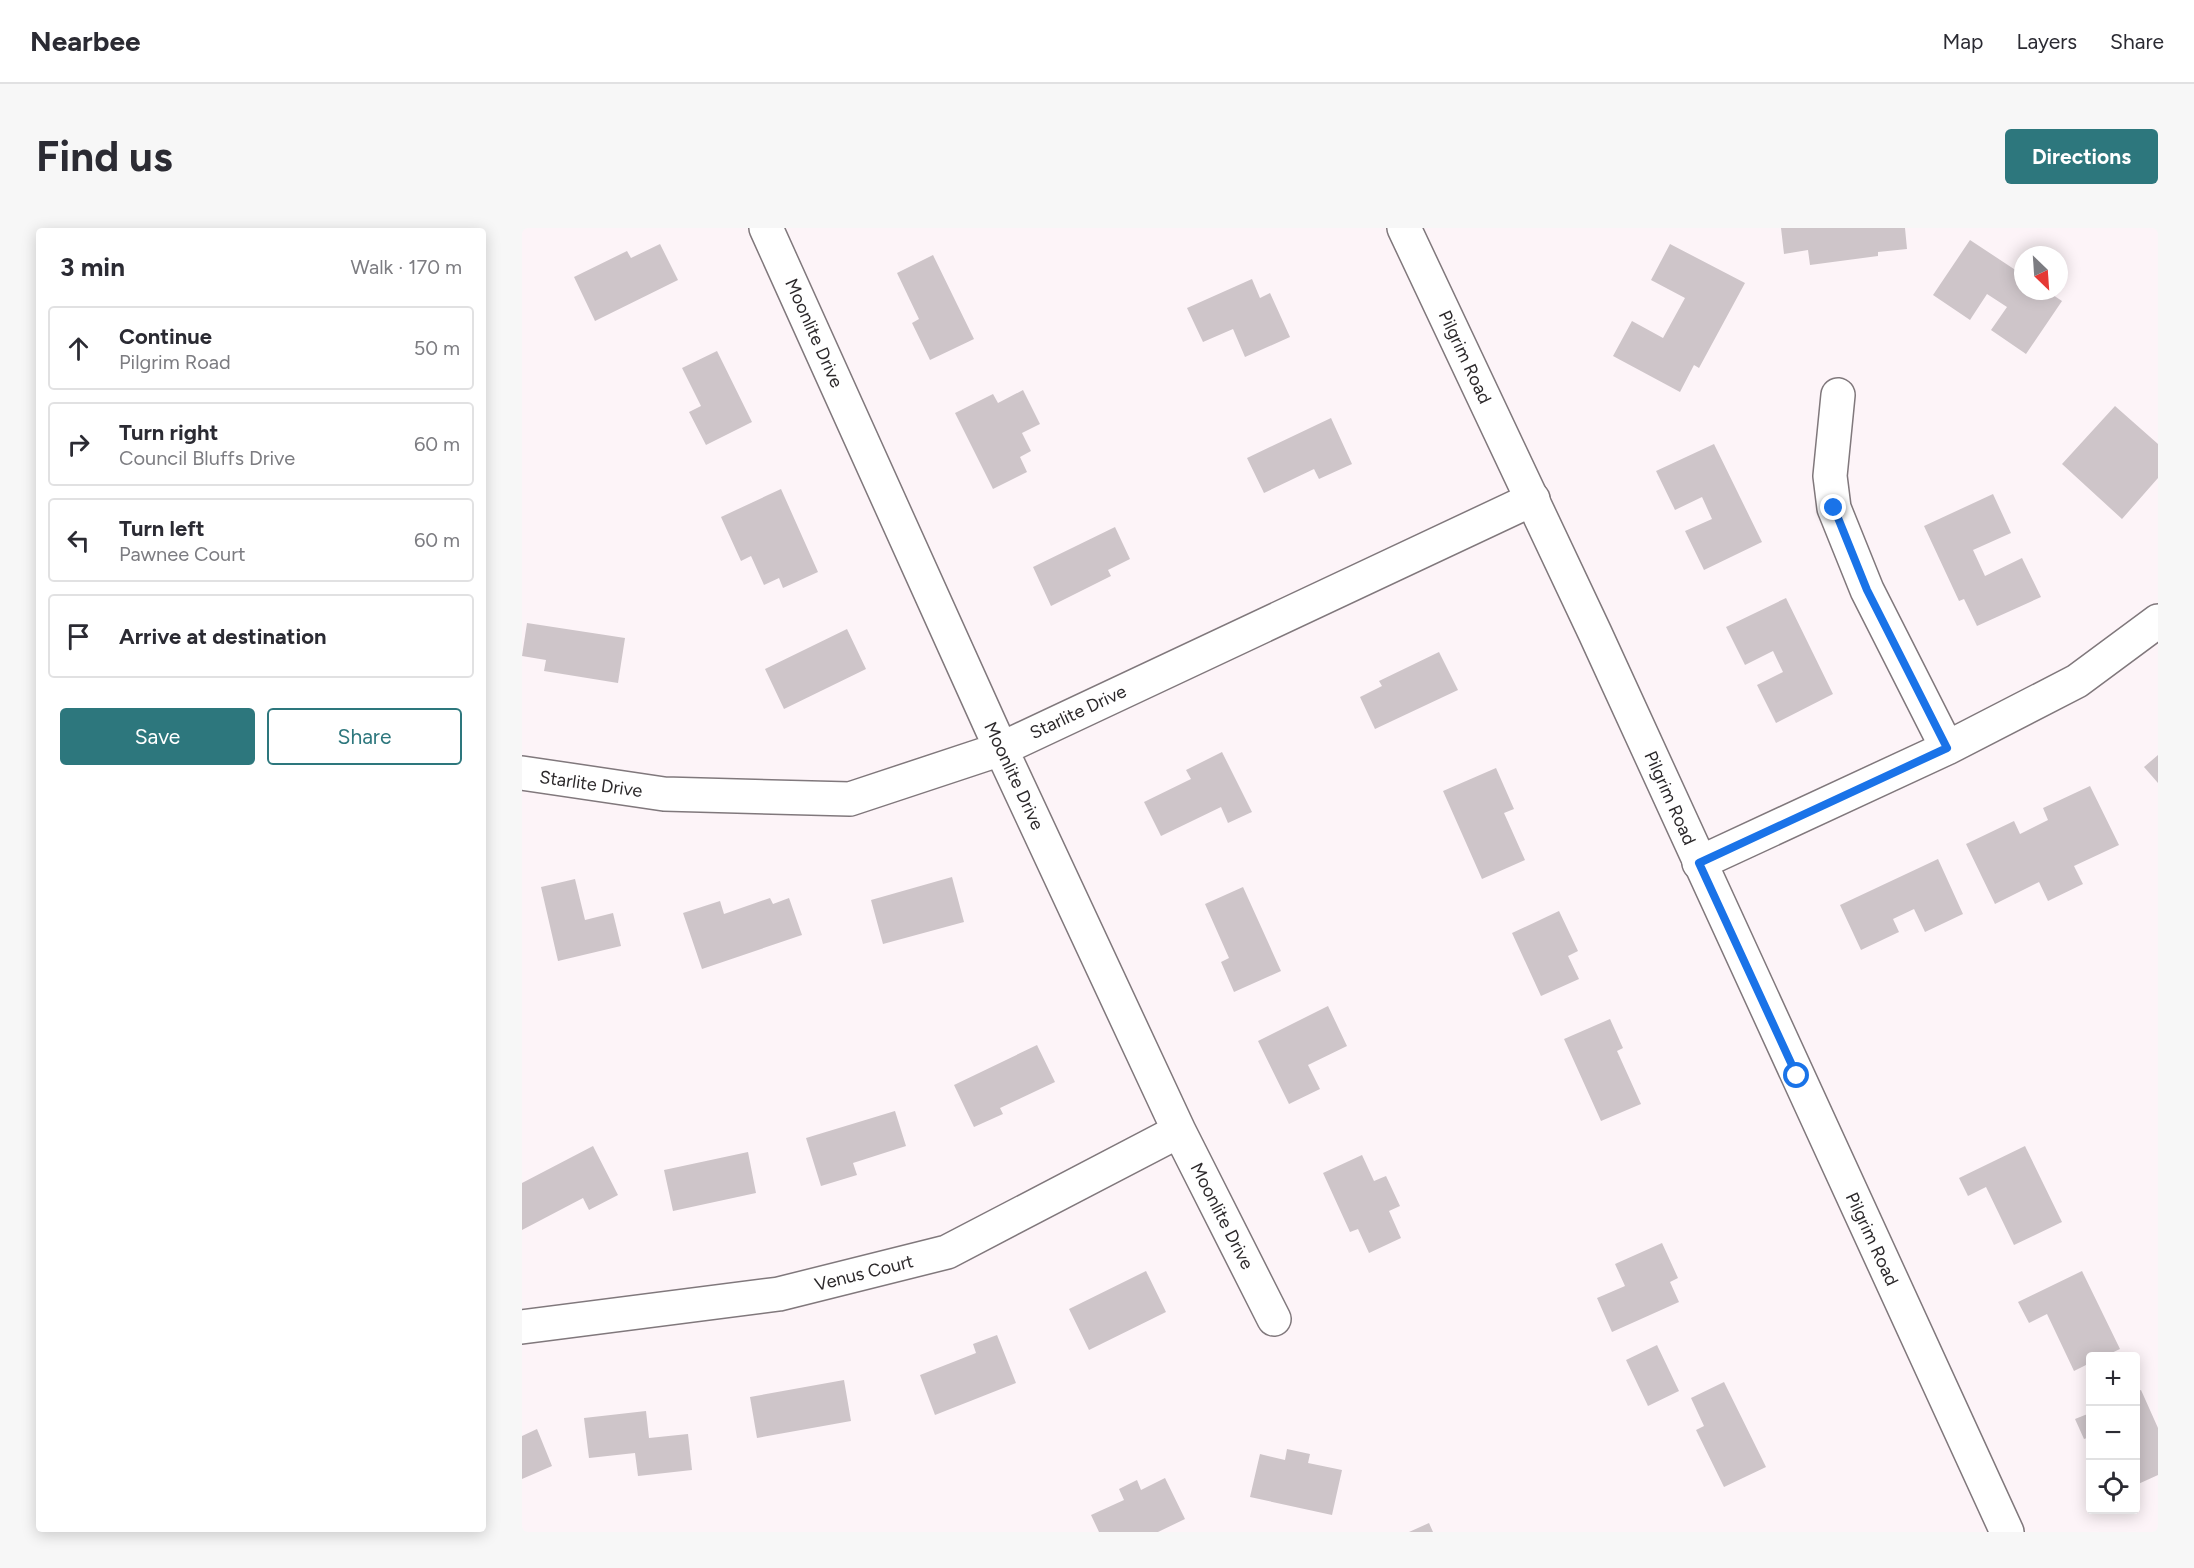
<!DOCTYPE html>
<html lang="en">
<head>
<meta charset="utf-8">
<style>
  :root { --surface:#fff; --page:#f7f7f7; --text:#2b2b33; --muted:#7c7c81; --line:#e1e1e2; --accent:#2d777d }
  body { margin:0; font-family:Figtree,sans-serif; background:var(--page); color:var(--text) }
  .controls { position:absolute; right:18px; bottom:18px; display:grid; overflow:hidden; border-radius:6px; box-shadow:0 3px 15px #0003 }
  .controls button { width:54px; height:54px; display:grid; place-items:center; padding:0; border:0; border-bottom:2px solid var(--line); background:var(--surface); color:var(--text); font:30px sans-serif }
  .compass { position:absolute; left:1492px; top:18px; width:54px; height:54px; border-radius:50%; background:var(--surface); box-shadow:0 3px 15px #0003; rotate:155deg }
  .stop { position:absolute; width:18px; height:18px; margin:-14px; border:4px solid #1a73e8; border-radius:50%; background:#fff }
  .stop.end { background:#1a73e8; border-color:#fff; box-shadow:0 2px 6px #0008 }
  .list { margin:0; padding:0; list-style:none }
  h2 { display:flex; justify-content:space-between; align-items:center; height:78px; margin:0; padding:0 24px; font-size:26px }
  h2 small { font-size:20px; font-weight:400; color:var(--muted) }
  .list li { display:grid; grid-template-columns:39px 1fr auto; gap:18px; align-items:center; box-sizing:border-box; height:84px; margin:0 12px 12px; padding:0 12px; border:2px solid var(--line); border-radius:6px }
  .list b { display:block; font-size:22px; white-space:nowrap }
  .list p { margin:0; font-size:20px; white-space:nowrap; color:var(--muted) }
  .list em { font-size:20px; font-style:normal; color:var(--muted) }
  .actions { display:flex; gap:12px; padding:18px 24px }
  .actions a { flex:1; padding:14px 0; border:2px solid var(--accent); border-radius:6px; text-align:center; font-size:21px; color:var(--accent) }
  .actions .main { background:var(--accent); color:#fff }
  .icon { flex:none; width:33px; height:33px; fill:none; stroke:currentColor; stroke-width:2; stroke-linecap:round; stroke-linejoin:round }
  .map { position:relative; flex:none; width:1636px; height:1304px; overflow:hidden; border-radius:6px }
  header { display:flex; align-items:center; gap:36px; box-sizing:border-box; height:84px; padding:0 30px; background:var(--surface); border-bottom:2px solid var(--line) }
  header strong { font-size:28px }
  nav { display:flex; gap:33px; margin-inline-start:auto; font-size:21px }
  .intro { display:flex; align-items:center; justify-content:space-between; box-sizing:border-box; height:144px; padding:0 36px }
  h1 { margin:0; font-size:42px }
  .button { padding:15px 27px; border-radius:6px; background:var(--accent); color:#fff; font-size:21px; font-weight:700 }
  main { display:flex; gap:36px; padding:0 36px }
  aside { flex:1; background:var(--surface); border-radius:6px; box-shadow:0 3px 15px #0003 }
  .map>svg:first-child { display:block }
  .building { fill:#cec5c9 }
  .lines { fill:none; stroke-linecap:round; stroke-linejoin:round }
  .minor-casing { stroke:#80787c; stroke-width:36 }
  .tertiary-casing { stroke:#80787c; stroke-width:36 }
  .minor { stroke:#fff; stroke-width:33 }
  .tertiary { stroke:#fff; stroke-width:33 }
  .route { stroke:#1a73e8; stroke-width:8 }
  .labels { text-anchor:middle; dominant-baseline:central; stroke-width:4.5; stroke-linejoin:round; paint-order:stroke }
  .street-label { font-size:18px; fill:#2c292b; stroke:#fff }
</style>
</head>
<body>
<header>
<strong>Nearbee</strong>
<nav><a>Map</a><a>Layers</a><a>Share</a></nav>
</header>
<div class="intro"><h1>Find us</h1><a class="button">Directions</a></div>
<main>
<aside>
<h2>3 min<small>Walk · 170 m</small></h2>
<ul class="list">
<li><svg class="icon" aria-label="ahead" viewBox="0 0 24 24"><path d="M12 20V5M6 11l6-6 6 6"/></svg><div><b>Continue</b><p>Pilgrim Road</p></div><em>50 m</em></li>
<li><svg class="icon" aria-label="right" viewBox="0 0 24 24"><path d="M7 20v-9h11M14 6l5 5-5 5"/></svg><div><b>Turn right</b><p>Council Bluffs Drive</p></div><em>60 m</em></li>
<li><svg class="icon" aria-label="left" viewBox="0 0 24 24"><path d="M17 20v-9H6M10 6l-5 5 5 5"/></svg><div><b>Turn left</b><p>Pawnee Court</p></div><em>60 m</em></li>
<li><svg class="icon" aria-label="arrive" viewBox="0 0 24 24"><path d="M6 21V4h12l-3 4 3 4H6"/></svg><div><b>Arrive at destination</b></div></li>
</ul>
<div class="actions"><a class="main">Save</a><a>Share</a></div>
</aside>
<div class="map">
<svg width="1636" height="1304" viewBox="0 0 1636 1304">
  <rect width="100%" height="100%" fill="#fdf4f8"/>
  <path class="building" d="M1259 0H1383L1385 21 1356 24V28L1288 37 1286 22 1262 26Z
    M1448 12 1501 47V63H1525L1540 73 1504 126 1469 102 1485 79 1465 66 1448 92 1411 67Z
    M138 16 156 52 73 93 52 49 105 23 109 30Z
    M1148 16 1223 55 1177 140 1172 137 1158 164 1091 128 1110 93 1141 110 1163 70 1129 52Z
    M411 27 452 111 408 132 390 95 397 91 375 45Z
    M730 51 738 70 748 65 768 109 723 129 711 101 681 114 665 80Z
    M195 123 230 194 184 217 167 184 179 178 160 140Z
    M501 162 518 196 500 205 509 223 498 229 505 244 471 261 433 185 471 166 476 175Z
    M1593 178 1636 216V250L1600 291 1540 236Z
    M809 190 830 236 797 251 792 241 742 265 725 230Z
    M1192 216 1240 314 1182 342 1163 303 1190 291 1180 269 1153 282 1134 243Z
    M259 261 296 344 261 360 257 350 242 357 229 328 219 333 199 289Z
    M1471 266 1489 305 1451 322 1463 348 1500 330 1519 369 1455 398 1442 371 1437 373 1402 298Z
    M593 299 608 331 586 342 589 348 529 378 511 339Z
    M1264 370 1311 466 1254 495 1235 457 1261 444 1251 423 1223 437 1204 399Z
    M5 395 103 410 96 455 22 443 24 432 0 428Z
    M325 401 344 441 262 481 243 441Z
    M917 424 936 462 853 501 838 469 860 458 857 453Z
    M700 524 730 584 706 595 699 579 639 608 622 574 669 551 664 542Z
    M1636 527V555L1622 539Z
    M974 540 992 581 982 585 1003 632 960 651 921 563Z
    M1568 558 1597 617 1552 638 1561 656 1526 673 1517 654 1473 676 1444 616 1492 593 1498 606 1526 592 1521 580Z
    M1416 631 1441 686 1403 704 1392 681 1371 691 1377 704 1339 722 1318 677Z
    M430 649 442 694 361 716 349 672Z
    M53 651 63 692 91 685 99 718 36 733 19 659Z
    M721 659 759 743 712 764 699 734 707 730 683 676Z
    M248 670 251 676 267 670 280 707 180 741 161 685 198 673 202 686Z
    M1037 683 1056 723 1046 728 1057 751 1019 768 990 705Z
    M806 778 825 818 786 837 798 861 767 876 736 813Z
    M1088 791 1101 820 1095 823 1119 876 1079 893 1042 811Z
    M515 817 533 854 478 880 481 886 452 899 432 857Z
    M373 883 384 918 331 935 335 947 299 958 284 910Z
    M71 918 96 967 67 982 61 970 0 1002V955Z
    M1503 918 1540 994 1492 1017 1464 959 1446 968 1437 950Z
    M226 924 234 965 151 983 142 942Z
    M840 927 852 953 864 948 878 978 867 983 879 1010 847 1025 836 1001 828 1004 801 945Z
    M1140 1015 1156 1050 1148 1054 1157 1074 1090 1104 1075 1070 1103 1058 1093 1036Z
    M624 1043 644 1084 567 1122 547 1081Z
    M1560 1043 1598 1121 1583 1128H1568V1135L1552 1143 1525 1086 1507 1095 1496 1074Z
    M475 1107 494 1155 413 1187 398 1147 454 1125 451 1116Z
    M1135 1117 1157 1163 1126 1178 1104 1132Z
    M322 1152 329 1193 235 1210 228 1169Z
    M1202 1154 1244 1239 1202 1259 1174 1202 1182 1198 1169 1170Z
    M1619 1162 1636 1200V1247L1614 1257V1164Z
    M124 1183 127 1210 166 1206 170 1242 116 1248 113 1225 67 1230 62 1190Z
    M1568 1185V1209L1562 1211 1553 1191Z
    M15 1201 30 1238 0 1251V1208Z
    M765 1221 788 1226 786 1235 820 1242 810 1287 728 1269 738 1226 763 1232Z
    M643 1250 663 1291 636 1304H577L569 1287 602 1272 597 1261 615 1252 619 1262Z
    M907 1295 911 1304H887Z"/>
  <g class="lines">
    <defs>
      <path id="minor" d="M244 0 479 521 657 903 752 1091
        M1316 167 1308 248 1312 280 1345 362 1425 520
        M0 545 142 566 328 571 479 521 1011 271
        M1177 635 1425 520 1555 453 1636 393
        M0 1099 257 1066 425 1024 657 903"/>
      <path id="tertiary" d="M882 0 1073 405 1485 1304"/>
    </defs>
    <use href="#minor" class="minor-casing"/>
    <use href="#tertiary" class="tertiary-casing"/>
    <use href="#minor" class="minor"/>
    <use href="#tertiary" class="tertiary"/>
  </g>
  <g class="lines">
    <path class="route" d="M1275 848 1177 635 1425 520 1345 362 1312 280"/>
  </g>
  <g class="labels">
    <g class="street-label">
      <text transform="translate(292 105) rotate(66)">Moonlite Drive</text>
      <text transform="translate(943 129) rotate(65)">Pilgrim Road</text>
      <text transform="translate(556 484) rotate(-25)">Starlite Drive</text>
      <text transform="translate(492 548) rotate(65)">Moonlite Drive</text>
      <text transform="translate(69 556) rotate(8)">Starlite Drive</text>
      <text transform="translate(1148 570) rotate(66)">Pilgrim Road</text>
      <text transform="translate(700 988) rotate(63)">Moonlite Drive</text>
      <text transform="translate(1350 1011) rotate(65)">Pilgrim Road</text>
      <text transform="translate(342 1045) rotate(-14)">Venus Court</text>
    </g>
  </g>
</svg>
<div class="controls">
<button>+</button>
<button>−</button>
<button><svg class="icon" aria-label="locate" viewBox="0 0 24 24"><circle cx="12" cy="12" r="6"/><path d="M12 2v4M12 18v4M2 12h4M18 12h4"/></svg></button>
</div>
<svg class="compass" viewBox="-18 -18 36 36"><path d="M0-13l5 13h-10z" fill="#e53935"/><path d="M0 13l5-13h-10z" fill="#7c7c81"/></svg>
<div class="stop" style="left:1275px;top:848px"></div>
<div class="stop end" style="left:1312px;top:280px"></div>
</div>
</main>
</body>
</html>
